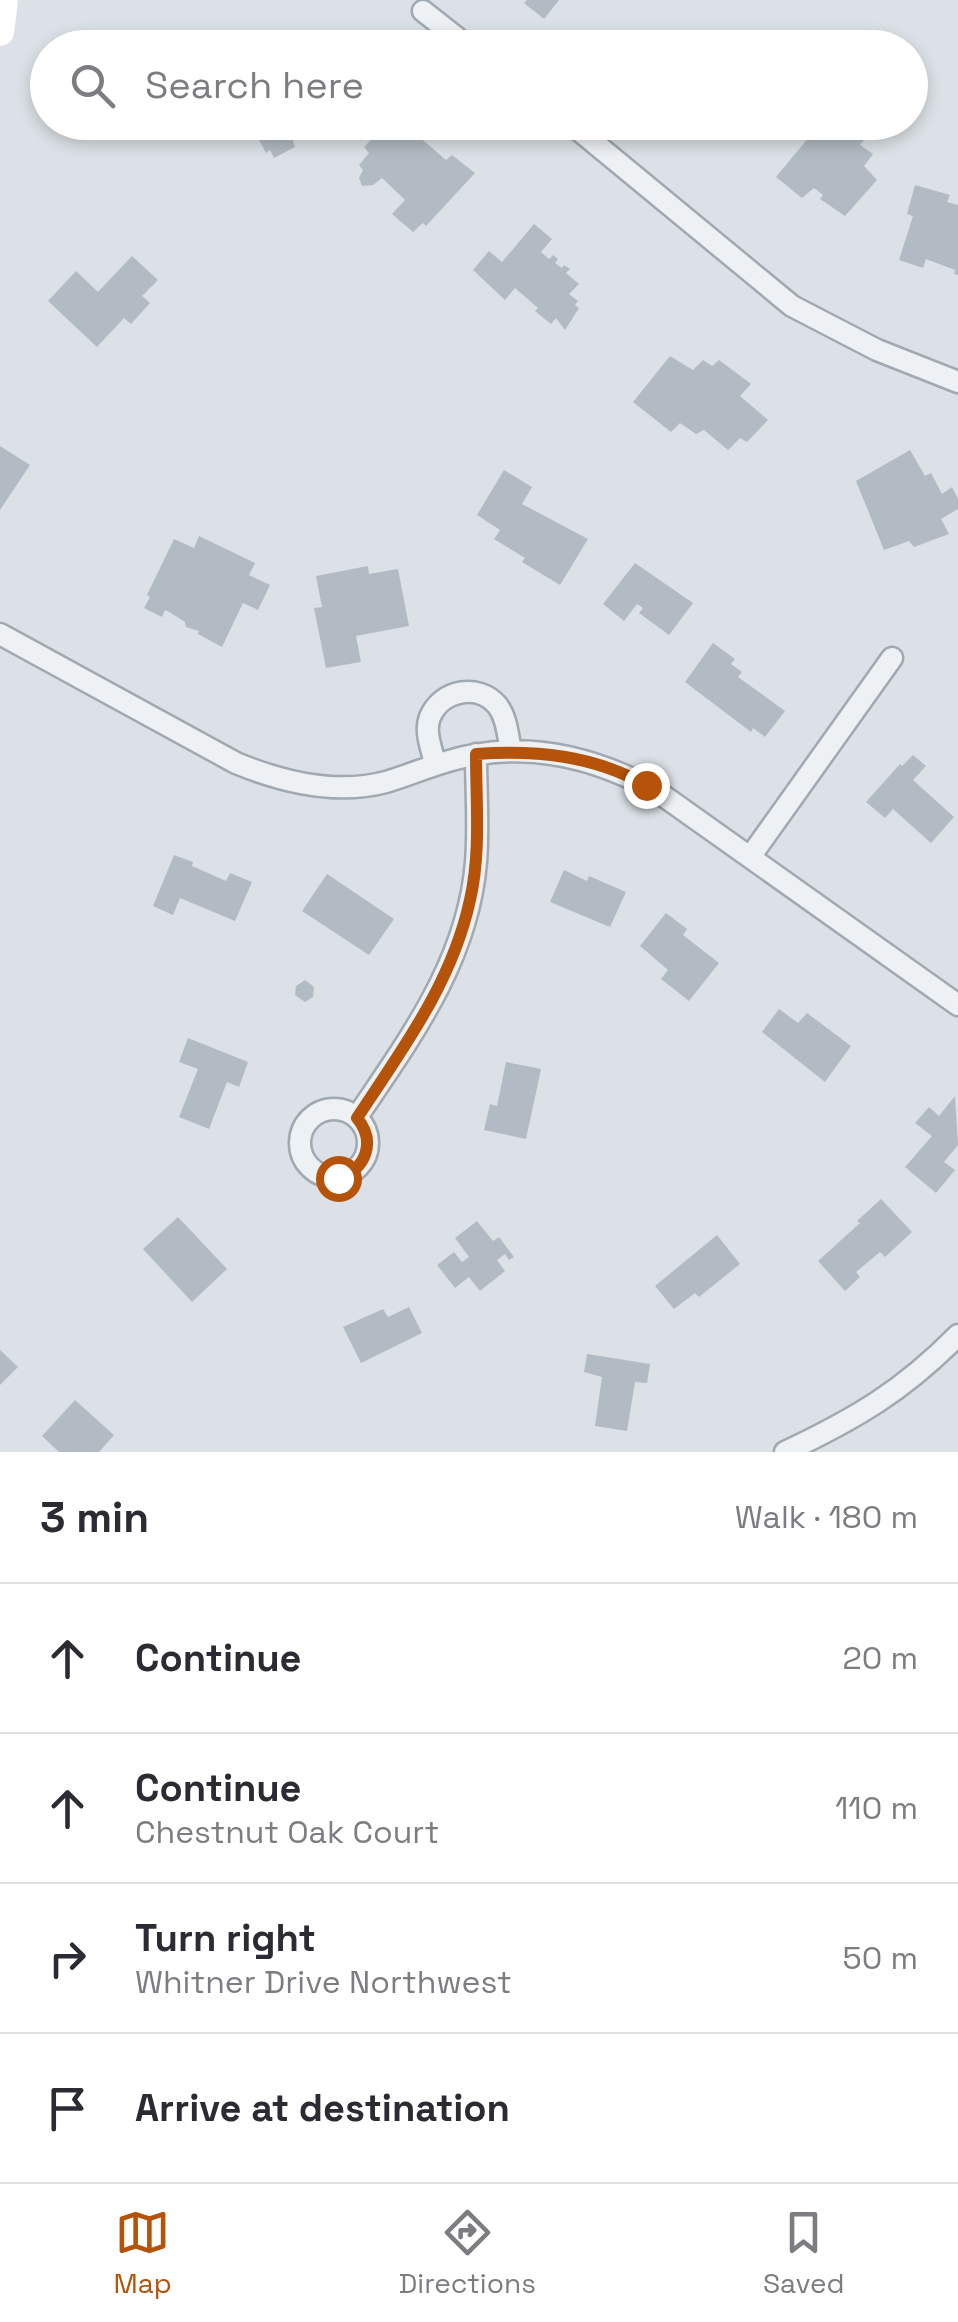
<!DOCTYPE html>
<html lang="en">
<head>
<meta charset="utf-8">
<style>
  :root { --surface:#fff; --page:#f7f7f7; --text:#2b2b33; --muted:#7c7c81; --line:#e1e1e2; --accent:#b45309 }
  body { margin:0; font-family:"Space Grotesk",sans-serif; background:var(--page); color:var(--text) }
  .stop { position:absolute; width:30px; height:30px; margin:-22px; border:8px solid #b45309; border-radius:50%; background:#fff }
  .stop.end { background:#b45309; border-color:#fff; box-shadow:0 2px 10px #0008 }
  .list { margin:0; padding:0; list-style:none }
  h2 { display:flex; justify-content:space-between; align-items:center; height:130px; margin:0; padding:0 40px; font-size:42px }
  h2 small { font-size:32px; font-weight:400; color:var(--muted) }
  .list li { display:grid; grid-template-columns:65px 1fr auto; gap:30px; align-items:center; box-sizing:border-box; height:150px; padding:0 40px; border-top:2px solid var(--line) }
  .list b { display:block; font-size:38px; white-space:nowrap }
  .list p { margin:0; font-size:32px; white-space:nowrap; color:var(--muted) }
  .list em { font-size:32px; font-style:normal; color:var(--muted) }
  .icon { flex:none; width:55px; height:55px; fill:none; stroke:currentColor; stroke-width:2; stroke-linecap:round; stroke-linejoin:round }
  .map { position:relative; flex:none; width:958px; height:1452px; overflow:hidden }
  .search { position:absolute; background:var(--surface); box-shadow:0 5px 15px #0003; left:30px; right:30px; top:30px; height:110px; display:flex; align-items:center; gap:25px; box-sizing:border-box; padding:0 35px; border-radius:55px; color:var(--muted); font-size:38px }
  .sheet { height:730px; background:var(--surface) }
  nav { display:flex; justify-content:space-around; align-items:center; box-sizing:border-box; height:140px; border-top:2px solid var(--line); background:var(--surface); font-size:28px; color:var(--muted) }
  nav a { display:grid; justify-items:center; gap:5px }
  nav .on { color:var(--accent) }
  .map>svg:first-child { display:block }
  .building { fill:#b2bbc3 }
  .lines { fill:none; stroke-linecap:round; stroke-linejoin:round }
  .street-casing { stroke:#a0a9b0; stroke-width:25 }
  .street { stroke:#edf1f4; stroke-width:20 }
  .secondary { stroke:#fff; stroke-width:28 }
  .route { stroke:#b45309; stroke-width:12 }
</style>
</head>
<body>
<div class="map">
<svg width="958" height="1452" viewBox="0 0 958 1452">
  <rect width="100%" height="100%" fill="#dbe1e6"/>
  <path class="building" d="M527 0H559L544 19 524 3Z
    M693 30 709 47 713 43 717 48H676Z
    M249 122H306L290 131 295 147 274 158 270 150 266 153Z
    M846 122 867 136 860 145 873 154 864 166 877 180 845 216 820 199 823 195 814 188 802 198 776 177 815 130 831 139Z
    M387 123 405 137 410 129 446 160 452 155 475 173 426 226 423 223 413 232 392 214 405 200 382 178 373 185 362 186 359 178 363 170 359 165 369 153 364 147Z
    M915 185 950 195 947 202 958 205V275L954 274 955 270 926 259 923 268 899 260 913 216 907 214Z
    M534 224 552 239 541 252 549 259 553 255 558 259 555 263 562 268 564 265 570 269 566 273 579 284 569 294 578 301 575 305 579 308 565 330 556 318 551 324 535 311 538 308 515 288 505 300 473 270 489 251 502 262Z
    M132 256 158 280 142 296 150 303 131 324 124 318 97 347 48 301 76 271 98 292Z
    M670 356 693 370 703 360 712 366 719 360 751 384 740 396 768 420 747 442 740 438 728 450 704 430 696 434 680 423 671 432 633 402Z
    M0 446 30 465 0 510Z
    M910 450 925 476 931 473 942 494 952 487 958 499V509L941 519 949 534 914 547 909 541 884 550 856 481Z
    M504 470 532 487 522 504 588 539 560 585 522 562 525 558 494 539 500 530 477 515Z
    M199 536 255 563 249 575 270 585 258 610 243 603 222 647 198 634 199 631 186 627 185 622 171 613 165 610 162 617 144 608 150 597 147 595 174 539 194 548Z
    M635 563 693 603 669 635 639 613 643 608 637 604 624 621 603 604Z
    M368 566 369 574 398 569 409 626 356 636 361 662 326 668 314 608 322 607 316 576Z
    M713 643 735 659 731 664 742 672 738 677 785 711 765 737 753 728 751 732 685 682Z
    M913 755 926 766 913 780 954 817 931 843 893 809 885 818 866 802 900 764 902 766Z
    M174 855 193 862 192 866 226 881 230 873 252 882 235 921 180 898 173 915 153 906Z
    M564 870 587 881 589 876 626 892 610 927 550 902Z
    M327 874 394 919 369 955 302 911Z
    M666 913 687 929 683 935 719 963 689 1001 661 979 668 970 640 946Z
    M305 980 314 987 313 997 305 1002 295 995 296 986Z
    M779 1009 798 1023 807 1013 851 1046 825 1082 762 1032Z
    M188 1038 248 1062 239 1087 227 1082 209 1129 179 1117 198 1069 179 1062Z
    M506 1062 541 1069 526 1139 484 1130 490 1104 497 1106Z
    M955 1096 958 1145 944 1162 955 1170 936 1193 905 1167 932 1136 915 1123 929 1107 939 1116Z
    M881 1199 912 1232 885 1257 880 1252 856 1272 860 1277 845 1291 818 1261 860 1223 857 1221Z
    M178 1217 227 1269 192 1302 143 1249Z
    M477 1221 493 1241 499 1237 514 1257 509 1260 505 1254 497 1260 505 1271 480 1291 469 1277 455 1288 437 1265 454 1252 462 1262 469 1257 455 1238Z
    M717 1235 740 1264 699 1297 695 1293 674 1309 655 1286Z
    M409 1307 422 1333 361 1363 343 1327 383 1309 388 1317Z
    M0 1350 18 1367 0 1385Z
    M587 1354 650 1364 647 1383 635 1382 627 1431 595 1426 602 1377 584 1372Z
    M75 1400 114 1435 99 1452H59L42 1436Z"/>
  <g class="lines">
    <defs>
      <path id="street" d="M423 11 470 48
        M569 122 792 306 877 350 958 382
        M0 634 236 763C282 782 337 795 386 782 416 773 443 760 474 755 539 743 602 761 658 792L958 1005
        M435 764C432 749 424 732 430 717 441 690 478 683 497 705 507 717 508 737 511 751
        M750 857 892 658
        M300 1143a34 34 0 1 1 68 0a34 34 0 1 1-68 0Z
        M357 1117C410 1038 468 961 476 862 479 827 476 790 476 754
        M785 1452C855 1419 903 1391 958 1335"/>
    </defs>
    <use href="#street" class="street-casing"/>
    <use href="#street" class="street"/>
    <path class="secondary" d="M0 32 4 0"/>
  </g>
  <g class="lines">
    <path class="route" d="M338 1178C367 1169 376 1141 357 1118 403 1048 452 983 470 900 481 853 476 802 476 754 537 750 592 755 646 785"/>
  </g>
</svg>
<div class="stop" style="left:338px;top:1178px"></div>
<div class="stop end" style="left:646px;top:785px"></div>
<div class="search"><svg class="icon" aria-label="search" viewBox="0 0 24 24"><circle cx="10" cy="10" r="6"/><path d="M15 15l6 6"/></svg>Search here</div>
</div>
<section class="sheet">
<h2>3 min<small>Walk · 180 m</small></h2>
<ul class="list">
<li><svg class="icon" aria-label="ahead" viewBox="0 0 24 24"><path d="M12 20V5M6 11l6-6 6 6"/></svg><div><b>Continue</b></div><em>20 m</em></li>
<li><svg class="icon" aria-label="ahead" viewBox="0 0 24 24"><path d="M12 20V5M6 11l6-6 6 6"/></svg><div><b>Continue</b><p>Chestnut Oak Court</p></div><em>110 m</em></li>
<li><svg class="icon" aria-label="right" viewBox="0 0 24 24"><path d="M7 20v-9h11M14 6l5 5-5 5"/></svg><div><b>Turn right</b><p>Whitner Drive Northwest</p></div><em>50 m</em></li>
<li><svg class="icon" aria-label="arrive" viewBox="0 0 24 24"><path d="M6 21V4h12l-3 4 3 4H6"/></svg><div><b>Arrive at destination</b></div></li>
</ul>
</section>
<nav>
<a class="on"><svg class="icon" aria-label="map" viewBox="0 0 24 24"><path d="M3 6l6-2 6 2 6-2v14l-6 2-6-2-6 2zM9 4v14M15 6v14"/></svg>Map</a>
<a><svg class="icon" aria-label="directions" viewBox="0 0 24 24"><path d="M12 3l9 9-9 9-9-9zM9 14v-3h6M13 9l2 2-2 2"/></svg>Directions</a>
<a><svg class="icon" aria-label="saved" viewBox="0 0 24 24"><path d="M7 4h10v16l-5-4-5 4z"/></svg>Saved</a>
</nav>
</body>
</html>
